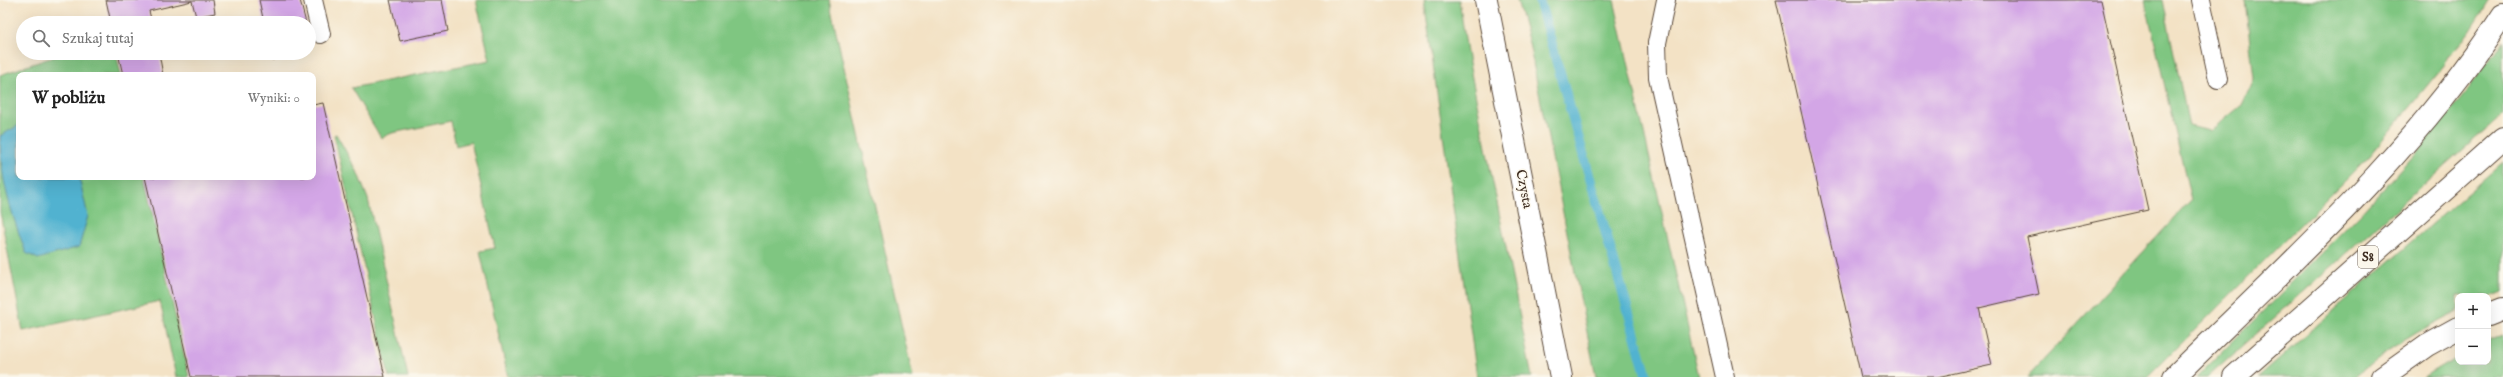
<!DOCTYPE html>
<html lang="pl">
<head>
<meta charset="utf-8">
<style>
  :root { --surface:#fff; --page:#f6f6f6; --text:#222; --muted:#767676; --line:#e0e0e0 }
  body { margin:0; font-family:"IM FELL English",serif; background:var(--page); color:var(--text) }
  .controls { position:absolute; right:12px; bottom:12px; display:grid; overflow:hidden; border-radius:8px; box-shadow:0 4px 16px #0002 }
  .controls button { width:36px; height:36px; display:grid; place-items:center; padding:0; border:0; border-bottom:1px solid var(--line); background:var(--surface); color:var(--text); font:20px sans-serif }
  .list { margin:0; padding:0; list-style:none }
  h2 { display:flex; justify-content:space-between; align-items:center; height:52px; margin:0; padding:0 16px; font-size:17px }
  h2 small { font-size:13px; font-weight:400; color:var(--muted) }
  .icon { flex:none; width:22px; height:22px; fill:none; stroke:currentColor; stroke-width:2; stroke-linecap:round; stroke-linejoin:round }
  .map { position:relative; flex:none; width:2503px; height:377px; overflow:hidden }
  .search { position:absolute; background:var(--surface); box-shadow:0 4px 16px #0002; left:16px; top:16px; width:300px; height:44px; display:flex; align-items:center; gap:10px; box-sizing:border-box; padding:0 14px; border-radius:22px; color:var(--muted); font-size:15px }
  .panel { position:absolute; background:var(--surface); box-shadow:0 4px 16px #0002; left:16px; top:72px; width:300px; height:108px; border-radius:8px }
  .map>svg:first-child { display:block }
  .green { fill:#7fc681; stroke:#5d7850 }
  .water { fill:#51b2d0; stroke:#466e77 }
  .lines { fill:none; stroke-linecap:round; stroke-linejoin:round }
  .stream { stroke:#51b2d0; stroke-width:10 }
  .building { fill:#d3a6e6 }
  .service-casing { stroke:#574637; stroke-width:20 }
  .tertiary-casing { stroke:#574637; stroke-width:24 }
  .motorway-casing { stroke:#574637; stroke-width:24 }
  .service { stroke:#fff; stroke-width:18 }
  .tertiary { stroke:#fff; stroke-width:22 }
  .motorway { stroke:#fff; stroke-width:22 }
  .labels { text-anchor:middle; dominant-baseline:central; stroke-width:3; stroke-linejoin:round; paint-order:stroke }
  .shield { fill:#fbf7ec; stroke:#75685c; stroke-width:1 }
  .shield-label { font-size:13px; font-weight:bold; fill:#3b2a1e }
  .street-label { font-size:14px; fill:#3b2a1e; stroke:#fbf7ec }
</style>
</head>
<body>
<div class="map">
<svg width="2503" height="377" viewBox="0 0 2503 377">
  <rect width="100%" height="100%" fill="#fbf7ec"/>
  <filter id="ink" filterUnits="userSpaceOnUse"><feTurbulence type="fractalNoise" baseFrequency=".025" numOctaves="2"/><feDisplacementMap in="SourceGraphic" scale="8" xChannelSelector="R" yChannelSelector="G"/><feConvolveMatrix kernelMatrix="1 2 1 2 8 2 1 2 1" color-interpolation-filters="sRGB"/></filter>
  <filter id="wash" filterUnits="userSpaceOnUse"><feTurbulence type="fractalNoise" baseFrequency=".012" numOctaves="4" result="noise"/><feDisplacementMap in="SourceGraphic" scale="16" xChannelSelector="R" yChannelSelector="G"/><feGaussianBlur stdDeviation="0.9" result="paint"/><feColorMatrix in="noise" values="0 0 0 0 0 0 0 0 0 0 0 0 0 0 0 0 0 1.4 0 .05"/><feComposite in="paint" operator="in"/></filter>
  <g filter="url(#wash)">
    <rect width="100%" height="100%" fill="#f3e2c5"/>
    <path class="green" d="M476 0H829L913 377H508L480 251 495 248 471 142 456 146 451 121 392 133 381 138 351 88 490 60Z
      M1424 0H1459L1468 58 1532 377H1477Z
      M1517 0H1614L1699 377H1596L1529 43Z
      M2145 0H2163L2189 126 2210 131 2242 105 2254 79 2245 0H2489C2482 11 2458 53 2448 55L2445 64 2369 156 2148 377H2028L2191 200Z
      M2503 40V114L2208 377H2197L2362 212 2417 152 2465 94Z
      M65 53H116L121 75H19V177H144L189 377H176L160 301 23 331 0 212V75Z
      M336 134 357 171 368 199 408 377H389L334 135Z
      M2503 162V292L2488 298V296H2458V311C2422 328 2386 350 2355 377H2258Z
      M2503 335V377H2423L2458 356V362H2488V341Z"/>
    <path class="water" d="M19 125V177H79L88 216 79 247 38 259 26 253C11 212 0 180 0 136Z"/>
    <g class="lines">
      <path class="stream" d="M1539 0 1647 377"/>
    </g>
    <g id="blocks">
      <path class="building" d="M106 0H213L215 13 196 17 192 1 149 11 152 23H111Z
        M259 0H300L306 23H264Z
        M390 0H442L448 31 400 41Z
        M1776 0H2101L2148 210 2027 237 2039 294 1979 308 1992 365 1937 377H1861Z
        M118 53H159L163 75H123Z
        M270 53H303L304 54 272 60Z
        M323 103 385 377H191L145 177H313V105Z"/>
    </g>
  </g>
  <g filter="url(#ink)">
    <use href="#blocks" fill-opacity="0" stroke="#574637" stroke-width="1"/>
    <g class="lines">
      <defs>
        <path id="service" d="M313 0 321 34
          M1666 0 1657 43 1658 77 1725 377
          M2201 0 2218 79"/>
        <path id="tertiary" d="M1486 0 1561 377"/>
        <path id="motorway" d="M2488 315 2503 309
          M2174 377C2290 263 2414 153 2503 15
          M2234 377 2503 138
          M2382 377 2427 345 2458 328"/>
      </defs>
      <use href="#service" class="service-casing"/>
      <use href="#tertiary" class="tertiary-casing"/>
      <use href="#motorway" class="motorway-casing"/>
      <use href="#service" class="service"/>
      <use href="#tertiary" class="tertiary"/>
      <use href="#motorway" class="motorway"/>
    </g>
  </g>
  <g class="labels">
    <rect class="shield" x="2358" y="246" width="20" height="22" rx="3"/>
    <g class="shield-label">
      <text x="2368" y="257">S8</text>
    </g>
    <g class="street-label">
      <text transform="translate(1524 189) rotate(79)">Czysta</text>
    </g>
  </g>
</svg>
<div class="controls">
<button>+</button>
<button>−</button>
</div>
<div class="search"><svg class="icon" aria-label="search" viewBox="0 0 24 24"><circle cx="10" cy="10" r="6"/><path d="M15 15l6 6"/></svg>Szukaj tutaj</div>
<section class="panel">
<h2>W pobliżu<small>Wyniki: 0</small></h2>
<ul class="list">
</ul>
</section>
</div>
</body>
</html>
